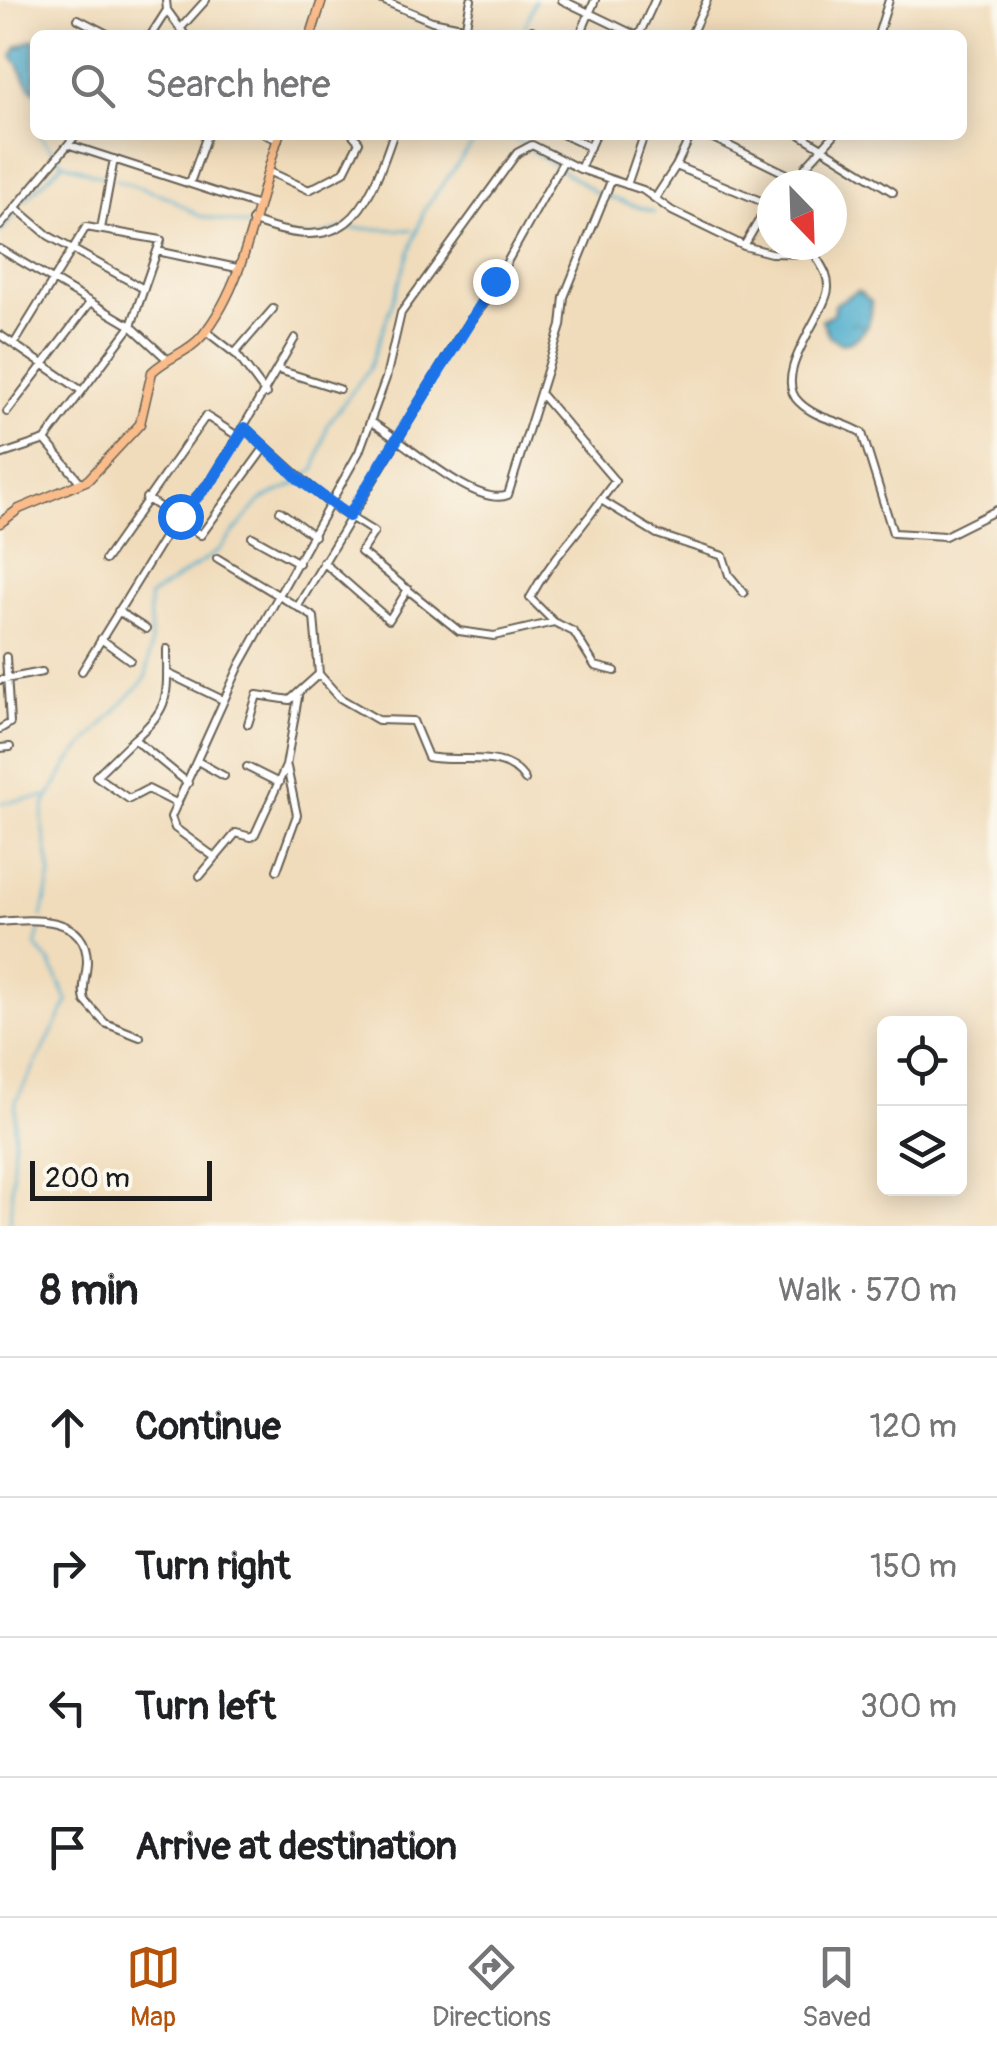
<!DOCTYPE html>
<html lang="en">
<head>
<meta charset="utf-8">
<style>
  :root { --surface:#fff; --page:#f6f6f6; --text:#202124; --muted:#757577; --line:#e0e0e0; --accent:#b45309 }
  body { margin:0; font-family:Pangolin,sans-serif; background:var(--page); color:var(--text) }
  .controls { position:absolute; right:30px; bottom:30px; display:grid; overflow:hidden; border-radius:15px; box-shadow:0 5px 25px #0003 }
  .controls button { width:90px; height:90px; display:grid; place-items:center; padding:0; border:0; border-bottom:2px solid var(--line); background:var(--surface); color:var(--text); font:50px sans-serif }
  .compass { position:absolute; left:757px; top:170px; width:90px; height:90px; border-radius:50%; background:var(--surface); box-shadow:0 5px 25px #0003; rotate:157deg }
  .scale { position:absolute; left:30px; bottom:25px; width:182px; box-sizing:border-box; padding-left:10px; border:5px solid #1c1c1c; border-top:0; font-size:28px; line-height:35px; white-space:nowrap; color:#1c1c1c; -webkit-text-stroke:8px #fbf7ec; paint-order:stroke }
  .stop { position:absolute; width:30px; height:30px; margin:-22px; border:8px solid #1a73e8; border-radius:50%; background:#fff }
  .stop.end { background:#1a73e8; border-color:#fff; box-shadow:0 2px 10px #0008 }
  .list { margin:0; padding:0; list-style:none }
  h2 { display:flex; justify-content:space-between; align-items:center; height:130px; margin:0; padding:0 40px; font-size:42px }
  h2 small { font-size:32px; font-weight:400; color:var(--muted) }
  .list li { display:grid; grid-template-columns:65px 1fr auto; gap:30px; align-items:center; box-sizing:border-box; height:140px; padding:0 40px; border-top:2px solid var(--line) }
  .list b { display:block; font-size:38px; white-space:nowrap }
  .list em { font-size:32px; font-style:normal; color:var(--muted) }
  .icon { flex:none; width:55px; height:55px; fill:none; stroke:currentColor; stroke-width:2; stroke-linecap:round; stroke-linejoin:round }
  .map { position:relative; flex:none; width:997px; height:1226px; overflow:hidden }
  .search { position:absolute; background:var(--surface); box-shadow:0 5px 25px #0003; left:30px; right:30px; top:30px; height:110px; display:flex; align-items:center; gap:25px; box-sizing:border-box; padding:0 35px; border-radius:15px; color:var(--muted); font-size:38px }
  .sheet { height:690px; background:var(--surface) }
  nav { display:flex; justify-content:space-around; align-items:center; box-sizing:border-box; height:140px; border-top:2px solid var(--line); background:var(--surface); font-size:28px; color:var(--muted) }
  nav a { display:grid; justify-items:center; gap:5px }
  nav .on { color:var(--accent) }
  .map>svg:first-child { display:block }
  .water { fill:url(#water-ripples); stroke:#366574; stroke-width:2.5 }
  .lines { fill:none; stroke-linecap:round; stroke-linejoin:round }
  .stream { stroke:#4faecd; stroke-width:2.5 }
  .minor-casing { stroke:#665f53; stroke-width:10 }
  .major-casing { stroke:#665f53; stroke-width:11 }
  .minor { stroke:#fff; stroke-width:6 }
  .major { stroke:#f9bc8a; stroke-width:8 }
  .route { stroke:#1a73e8; stroke-width:12 }
</style>
</head>
<body>
<div class="map">
<svg width="997" height="1226" viewBox="0 0 997 1226">
  <defs>
    <pattern id="water-ripples" width="26" height="14" patternUnits="userSpaceOnUse" patternTransform="scale(2.5)"><rect width="26" height="14" fill="#4faecd"/><path d="M2 4q2-2 4 0t4 0M15 11q2-2 4 0t4 0" fill="none" stroke="#418da6"/></pattern>
  </defs>
  <rect width="100%" height="100%" fill="#fbf7ec"/>
  <filter id="ink" filterUnits="userSpaceOnUse"><feTurbulence type="fractalNoise" baseFrequency=".01" numOctaves="2"/><feDisplacementMap in="SourceGraphic" scale="20" xChannelSelector="R" yChannelSelector="G"/><feConvolveMatrix kernelMatrix="1 2 1 2 8 2 1 2 1" color-interpolation-filters="sRGB"/></filter>
  <filter id="wash" filterUnits="userSpaceOnUse"><feTurbulence type="fractalNoise" baseFrequency=".0048" numOctaves="4" result="noise"/><feDisplacementMap in="SourceGraphic" scale="40" xChannelSelector="R" yChannelSelector="G"/><feGaussianBlur stdDeviation="2.25" result="paint"/><feColorMatrix in="noise" values="0 0 0 0 0 0 0 0 0 0 0 0 0 0 0 0 0 1.4 0 .05"/><feComposite in="paint" operator="in"/></filter>
  <g filter="url(#wash)">
    <rect width="100%" height="100%" fill="#f0dbba"/>
    <path class="water" d="M35 39V92C23 81 23 68 12 56L17 46Z
      M858 291 871 301C873 321 863 342 840 343L829 336 822 320 834 313 835 304Z"/>
    <g class="lines">
      <path class="stream" d="M522 35 535 0
        M39 135 63 163 106 178
        M508 135 598 194 654 212
        M114 179 168 197 199 216 258 227 285 237 313 238 345 228 412 230
        M25 200 62 164
        M0 233 18 211
        M0 803 48 796
        M42 917 51 875 42 820 45 803 72 758 146 678 151 643 149 597 218 551 261 500 298 483 315 469 328 424 369 369 425 208 479 135
        M10 1226 16 1101 68 1002 50 962 36 947 41 925"/>
    </g>
  </g>
  <g filter="url(#ink)">
    <g class="lines">
      <defs>
        <path id="minor" d="M166 0 167 10 185 35
          M382 0 432 21 466 28
          M562 0 635 35
          M78 19 109 35
          M180 29 206 0
          M532 30 541 35
          M151 35 167 10
          M464 35 471 0
          M580 35 595 0
          M639 35 655 0
          M691 35 707 0
          M878 35 889 0
          M266 135 278 140
          M564 135 590 147
          M707 135 797 179
          M801 135 893 192
          M70 145 255 205
          M676 166 691 135
          M580 169 595 135
          M268 171 309 190 344 172 359 142 353 135
          M190 183 207 135
          M627 185 644 135
          M780 185 787 174
          M797 185 806 166 834 135
          M656 197 676 166 768 204
          M15 207 49 236 144 289
          M252 221C344 256 365 218 393 135
          M0 226 76 135
          M101 229 114 159
          M812 245C815 261 829 270 828 288 827 313 770 375 799 402 817 420 842 420 862 433L893 533 945 536 997 510
          M744 246 772 198
          M0 249 131 326 168 360
          M206 331 238 356 266 394
          M0 335 82 391
          M14 344 86 227 161 240 157 251 237 268
          M235 353 273 309
          M279 370 339 389
          M540 393 615 481 601 500 657 534 723 556 729 575 744 593
          M7 412 89 304
          M371 422C402 439 476 509 508 495L561 326 564 297 611 181
          M245 428 331 505 374 532 361 552 459 631 494 636 554 622
          M45 440 81 483
          M0 455 45 440 131 326 157 251
          M146 498 201 535 265 447
          M601 500C577 535 551 559 530 598L554 622 574 632 595 666 615 671
          M280 511 314 536
          M252 537 299 563
          M217 558 314 617 319 674 340 698 378 720 413 721 428 757C459 764 506 748 525 780
          M105 560 206 416 239 437
          M323 562 389 620 408 589
          M298 606 460 335 483 305 563 162
          M118 611 146 629
          M101 639 130 660
          M167 649C167 696 171 708 134 739L188 783
          M82 671 175 520 213 479 295 338
          M167 673 223 700
          M0 680 42 672
          M248 724 257 695 290 700 319 674
          M0 729 10 723 6 657
          M134 739 96 776 129 799 148 789 178 804
          M0 748 10 747
          M199 762 224 776
          M247 767 279 783
          M213 856 175 828 171 817 240 665 359 452 386 378 401 313 517 153 532 145 580 169 643 190 672 211 744 246 771 253 814 254
          M277 870 297 815 287 767
          M200 876 236 833 251 837 255 834 286 766 298 697
          M0 922C35 918 87 916 87 961 87 975 81 987 85 1001L105 1023 140 1037"/>
        <path id="major" d="M311 35 322 0
          M0 523 19 509 88 480 140 424 152 372C167 357 188 353 202 336 246 283 257 199 279 135"/>
      </defs>
      <use href="#minor" class="minor-casing"/>
      <use href="#major" class="major-casing"/>
      <use href="#minor" class="minor"/>
      <use href="#major" class="major"/>
    </g>
  </g>
  <g class="lines" filter="url(#ink)">
    <path class="route" d="M180 516 213 479 245 428 300 480 349 516 495 281"/>
  </g>
</svg>
<div class="controls">
<button><svg class="icon" aria-label="locate" viewBox="0 0 24 24"><circle cx="12" cy="12" r="6"/><path d="M12 2v4M12 18v4M2 12h4M18 12h4"/></svg></button>
<button><svg class="icon" aria-label="layers" viewBox="0 0 24 24"><path d="M12 4l9 5-9 5-9-5zM3 14l9 5 9-5"/></svg></button>
</div>
<svg class="compass" viewBox="-18 -18 36 36"><path d="M0-13l5 13h-10z" fill="#e53935"/><path d="M0 13l5-13h-10z" fill="#757577"/></svg>
<div class="scale">200 m</div>
<div class="stop" style="left:180px;top:516px"></div>
<div class="stop end" style="left:495px;top:281px"></div>
<div class="search"><svg class="icon" aria-label="search" viewBox="0 0 24 24"><circle cx="10" cy="10" r="6"/><path d="M15 15l6 6"/></svg>Search here</div>
</div>
<section class="sheet">
<h2>8 min<small>Walk · 570 m</small></h2>
<ul class="list">
<li><svg class="icon" aria-label="ahead" viewBox="0 0 24 24"><path d="M12 20V5M6 11l6-6 6 6"/></svg><div><b>Continue</b></div><em>120 m</em></li>
<li><svg class="icon" aria-label="right" viewBox="0 0 24 24"><path d="M7 20v-9h11M14 6l5 5-5 5"/></svg><div><b>Turn right</b></div><em>150 m</em></li>
<li><svg class="icon" aria-label="left" viewBox="0 0 24 24"><path d="M17 20v-9H6M10 6l-5 5 5 5"/></svg><div><b>Turn left</b></div><em>300 m</em></li>
<li><svg class="icon" aria-label="arrive" viewBox="0 0 24 24"><path d="M6 21V4h12l-3 4 3 4H6"/></svg><div><b>Arrive at destination</b></div></li>
</ul>
</section>
<nav>
<a class="on"><svg class="icon" aria-label="map" viewBox="0 0 24 24"><path d="M3 6l6-2 6 2 6-2v14l-6 2-6-2-6 2zM9 4v14M15 6v14"/></svg>Map</a>
<a><svg class="icon" aria-label="directions" viewBox="0 0 24 24"><path d="M12 3l9 9-9 9-9-9zM9 14v-3h6M13 9l2 2-2 2"/></svg>Directions</a>
<a><svg class="icon" aria-label="saved" viewBox="0 0 24 24"><path d="M7 4h10v16l-5-4-5 4z"/></svg>Saved</a>
</nav>
</body>
</html>
